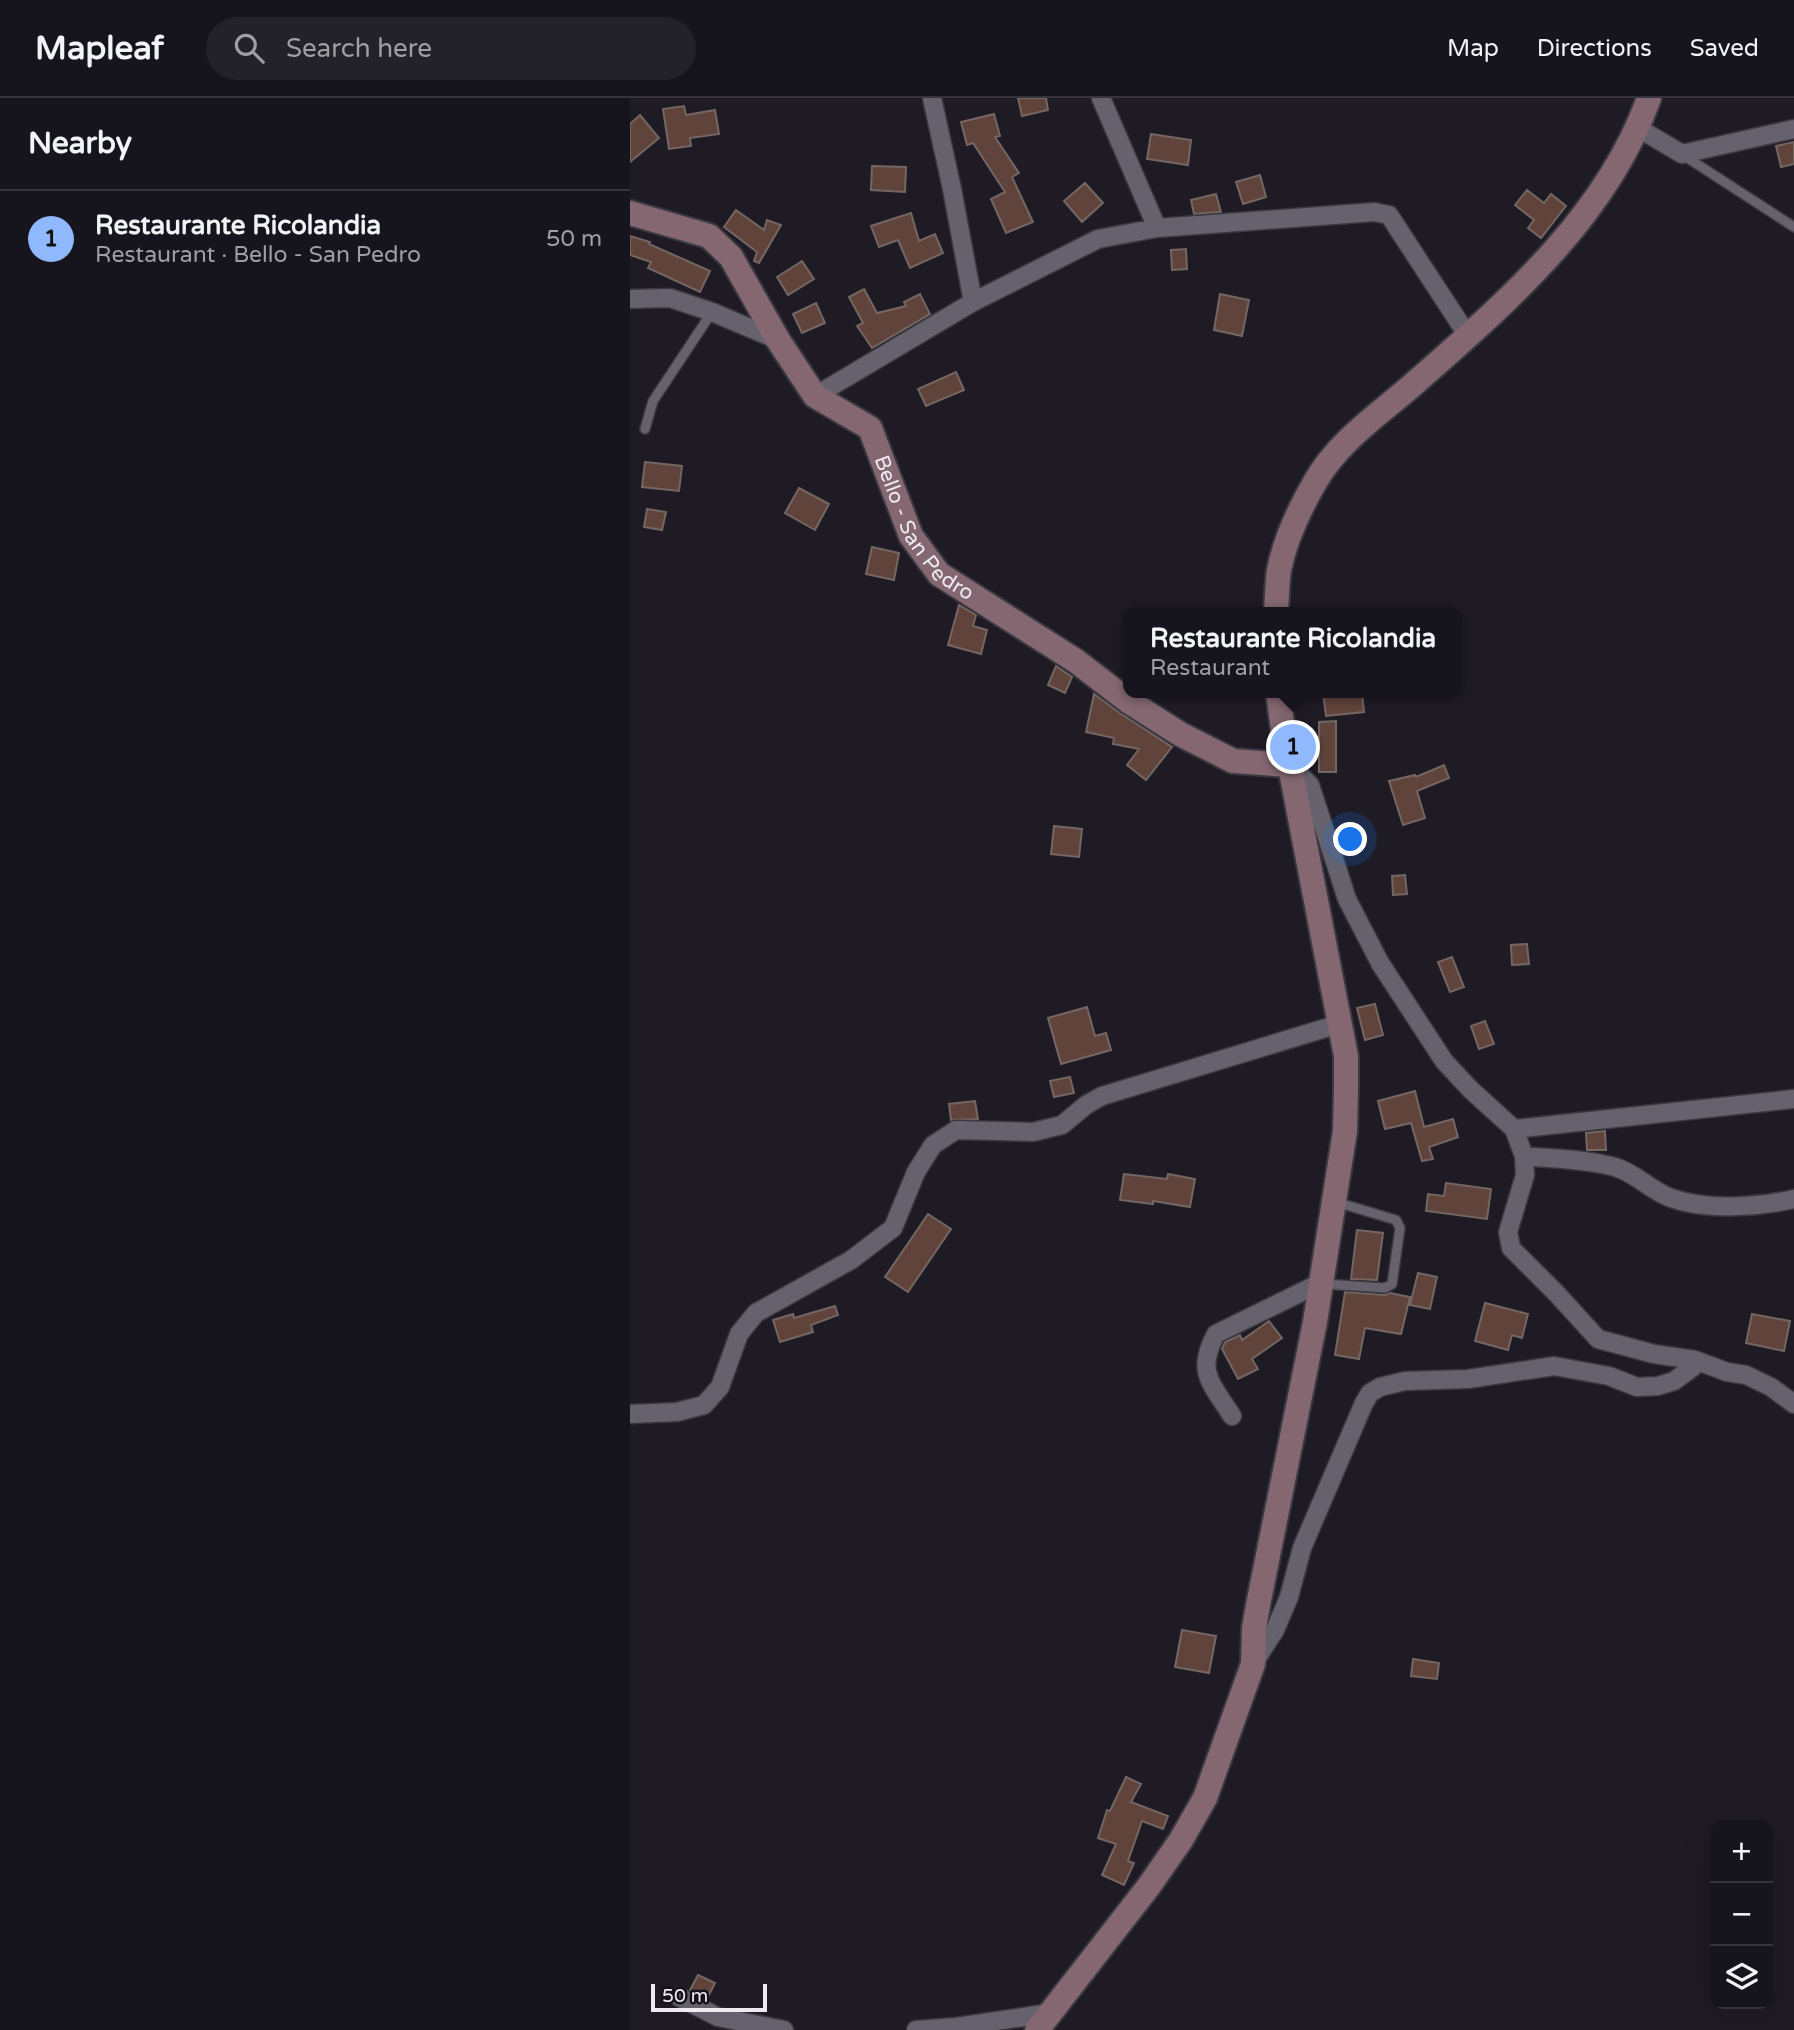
<!DOCTYPE html>
<html lang="en">
<head>
<meta charset="utf-8">
<style>
  :root { --surface:#16141c; --page:#232129; --text:#f1f3f6; --muted:#9e9ea3; --line:#35333b; --accent:#8fb8fd }
  body { margin:0; font-family:"Varela Round",sans-serif; background:var(--page); color:var(--text) }
  .controls { position:absolute; right:21px; bottom:21px; display:grid; overflow:hidden; border-radius:14px; box-shadow:0 7px 28px #0002 }
  .controls button { width:63px; height:63px; display:grid; place-items:center; padding:0; border:0; border-bottom:2px solid var(--line); background:var(--surface); color:var(--text); font:35px sans-serif }
  .scale { position:absolute; left:21px; bottom:18px; width:116px; box-sizing:border-box; padding-left:7px; border:4px solid #edebf1; border-top:0; font-size:19px; line-height:24px; white-space:nowrap; color:#edebf1; -webkit-text-stroke:5px #15121b; paint-order:stroke }
  .you { position:absolute; left:721px; top:742px; width:24px; height:24px; margin:-18px; border:5px solid #fff; border-radius:50%; background:#1a73e8; box-shadow:0 0 0 10px #1a73e833 }
  .badge { display:grid; place-items:center; width:46px; height:46px; border-radius:50%; background:var(--accent); color:#111; font-size:23px; font-weight:700 }
  .pin { position:absolute; translate:-50% -50%; border:4px solid #fff; box-shadow:0 2px 7px #0006 }
  .popup { position:absolute; left:493px; top:509px; width:340px; height:91px; box-sizing:border-box; display:grid; place-content:center; border-radius:14px; background:var(--surface); filter:drop-shadow(0 2px 5px #0005); font-size:23px; white-space:nowrap; color:var(--muted) }
  .popup b { font-size:26px; color:var(--text) }
  .popup::after { content:''; position:absolute; left:50%; top:100%; margin-left:-14px; border:14px solid transparent; border-top-color:var(--surface) }
  .list { margin:0; padding:0; list-style:none }
  h2 { display:flex; justify-content:space-between; align-items:center; height:91px; margin:0; padding:0 28px; font-size:30px }
  h2 small { font-size:23px; font-weight:400; color:var(--muted) }
  .list li { display:grid; grid-template-columns:46px 1fr auto; gap:21px; align-items:center; box-sizing:border-box; height:98px; padding:0 28px; border-top:2px solid var(--line) }
  .list b { display:block; font-size:26px; white-space:nowrap }
  .list p { margin:0; font-size:23px; white-space:nowrap; color:var(--muted) }
  .list em { font-size:23px; font-style:normal; color:var(--muted) }
  .icon { flex:none; width:38px; height:38px; fill:none; stroke:currentColor; stroke-width:2; stroke-linecap:round; stroke-linejoin:round }
  .map { position:relative; flex:none; width:1164px; height:1932px; overflow:hidden }
  header { display:flex; align-items:center; gap:42px; box-sizing:border-box; height:98px; padding:0 35px; background:var(--surface); border-bottom:2px solid var(--line) }
  header strong { font-size:33px }
  nav { display:flex; gap:38px; margin-inline-start:auto; font-size:24px }
  .search { width:490px; height:63px; background:var(--page); display:flex; align-items:center; gap:18px; box-sizing:border-box; padding:0 24px; border-radius:38px; color:var(--muted); font-size:26px }
  main { display:flex }
  aside { flex:1; background:var(--surface) }
  .map>svg:first-child { display:block }
  .building { fill:#60443c; stroke:#746662; stroke-width:2 }
  .lines { fill:none; stroke-linecap:round; stroke-linejoin:round }
  .service-casing { stroke:#3a3840; stroke-width:12 }
  .minor-casing { stroke:#3a3840; stroke-width:21 }
  .secondary-casing { stroke:#3a3840; stroke-width:28 }
  .service { stroke:#65626d; stroke-width:9 }
  .minor { stroke:#65626d; stroke-width:18 }
  .secondary { stroke:#846770; stroke-width:24 }
  .labels { text-anchor:middle; dominant-baseline:central; stroke-width:5; stroke-linejoin:round; paint-order:stroke }
  .street-label { font-size:21px; fill:#edebf1; stroke:#15121b }
</style>
</head>
<body>
<header>
<strong>Mapleaf</strong>
<div class="search"><svg class="icon" aria-label="search" viewBox="0 0 24 24"><circle cx="10" cy="10" r="6"/><path d="M15 15l6 6"/></svg>Search here</div>
<nav><a>Map</a><a>Directions</a><a>Saved</a></nav>
</header>
<main>
<aside>
<h2>Nearby<small></small></h2>
<ul class="list">
<li><span class="badge">1</span><div><b>Restaurante Ricolandia</b><p>Restaurant · Bello - San Pedro</p></div><em>50 m</em></li>
</ul>
</aside>
<div class="map">
<svg width="1164" height="1932" viewBox="0 0 1164 1932">
  <rect width="100%" height="100%" fill="#1e1b25"/>
  <path class="building" d="M388 0H416L418 12 392 18Z
    M54 8 56 17 85 12 89 36 60 40 61 48 39 51 33 11Z
    M364 16 370 38 365 39 389 75 382 79 403 124 376 135 361 101 375 94 343 45 337 47 331 24Z
    M10 17 29 40 0 64V26Z
    M521 36 561 42 558 67 517 61Z
    M1164 44V66L1151 69 1146 48Z
    M242 68 276 69 275 94 241 92Z
    M630 77 636 99 613 106 606 84Z
    M455 85 473 105 452 124 434 103Z
    M897 92 914 105 921 96 936 108 911 140 898 130 904 122 885 107Z
    M586 96 591 114 564 116 561 102Z
    M106 112 134 132 137 122 151 127 129 165 124 163 127 154 94 129Z
    M281 115 289 143 305 136 313 155 280 170 268 142 249 149 241 128Z
    M0 138 20 144 19 146 80 173 70 194 18 170 21 164 0 157Z
    M556 151 557 171 542 172 541 152Z
    M172 163 184 181 158 197 147 179Z
    M234 191 247 215 276 208 274 204 290 196 300 216 242 250 227 228 233 225 219 199Z
    M590 196 619 202 612 238 584 232Z
    M186 205 195 225 172 235 163 216Z
    M326 274 334 292 296 308 288 291Z
    M15 364 52 368 49 393 12 389Z
    M169 390 199 406 185 432 155 415Z
    M17 411 36 414 32 432 14 429Z
    M242 449 269 455 264 482 236 476Z
    M329 507 346 517 343 528 357 532 351 556 318 547Z
    M426 568 442 579 435 595 418 587Z
    M693 595H732L734 614 696 618Z
    M464 596 490 615 542 649 516 682 497 667 509 651 483 646 484 640 456 634Z
    M706 623V674H689V624Z
    M814 667 819 680 787 693 795 720 773 727 759 683 785 677 786 679Z
    M424 728 452 731 449 759 421 756Z
    M775 777 777 796 763 797 762 778Z
    M897 846 899 866 882 867 881 847Z
    M822 859 834 889 820 894 808 864Z
    M745 906 753 937 735 942 727 910Z
    M457 909 465 938 476 935 481 952 431 966 418 920Z
    M855 923 864 946 849 951 841 928Z
    M440 979 444 995 424 999 420 983Z
    M785 993 794 1029 823 1021 828 1039 799 1049 803 1061 792 1063 781 1025 755 1031 748 1003Z
    M345 1003 348 1021 321 1022 319 1006Z
    M975 1033 976 1052H957L956 1035Z
    M494 1076 537 1081 538 1076 565 1081 560 1109 523 1103V1106L490 1102Z
    M816 1085 861 1091 857 1121 796 1113 798 1096 814 1098Z
    M298 1116 321 1131 278 1194 255 1179Z
    M727 1132 753 1135 747 1182 721 1181Z
    M788 1175 807 1179 800 1211 780 1207Z
    M715 1194 755 1197 760 1195 780 1199 771 1236 735 1230 729 1261 705 1257Z
    M855 1205 898 1216 892 1240 882 1237 878 1252 845 1243Z
    M205 1208 208 1217 181 1227 183 1234 150 1244 143 1222 163 1216 164 1220Z
    M1122 1216 1160 1223 1154 1253 1116 1245Z
    M639 1223 652 1240 622 1261 628 1271 608 1281 592 1251 595 1244 610 1237 612 1242Z
    M552 1532 586 1538 579 1575 545 1569Z
    M783 1561 809 1565 807 1581 781 1578Z
    M496 1679 511 1686 501 1704 538 1718 533 1731 512 1723 498 1763 504 1765 494 1787 472 1777 486 1746 468 1740 477 1712 480 1713Z
    M68 1877 85 1885 77 1901 60 1892Z"/>
  <g class="lines">
    <defs>
      <path id="service" d="M1053 57 1164 129
        M15 331 23 303 82 214
        M694 1186 755 1190 762 1186 770 1130 766 1122 706 1104"/>
      <path id="minor" d="M302 0 322 91 343 204
        M471 0 527 130
        M1008 30 1052 56 1164 31
        M0 201 40 200 82 214 148 242
        M185 298 343 204 468 141 527 130 744 114 759 117 838 238
        M660 667 680 687 717 801 750 865 814 963 840 991 884 1031 894 1058 895 1077 878 1134 881 1150 927 1196 968 1241 1024 1256 1065 1262 1097 1274 1116 1277 1141 1289 1164 1306
        M884 1031 1164 1001
        M894 1058C924 1061 956 1061 985 1069 1006 1075 1021 1093 1041 1100 1077 1113 1128 1109 1164 1101
        M0 1316 47 1314 74 1307 90 1289 109 1236 126 1215 221 1162 263 1130 286 1074 303 1047 326 1032 403 1034 432 1027 456 1007 472 998 709 926
        M602 1318C582 1286 565 1274 586 1236L690 1185
        M623 1566 645 1532 659 1499 672 1450 734 1305 740 1295 750 1289 775 1283 838 1281 924 1268 979 1278 1007 1289 1028 1288 1044 1283 1063 1269 1065 1262
        M49 1899 88 1919 154 1932
        M286 1932 326 1929 420 1915"/>
      <g id="secondary">
        <path id="s1" d="M0 115 79 138 101 159 148 242 185 298 240 330 281 438 309 476 446 563 498 603 550 636 603 663 660 667"/>
        <path d="M646 514C647 500 647 485 649 472 655 442 670 410 685 384 709 342 751 315 786 284 878 203 977 118 1019 0"/>
        <path d="M407 1932 519 1788 551 1742 575 1700 623 1566 624 1530 629 1502 685 1224 715 1033 716 992V958L653 632 648 595"/>
      </g>
    </defs>
    <use href="#service" class="service-casing"/>
    <use href="#minor" class="minor-casing"/>
    <use href="#secondary" class="secondary-casing"/>
    <use href="#service" class="service"/>
    <use href="#minor" class="minor"/>
    <use href="#secondary" class="secondary"/>
  </g>
  <g class="labels">
    <g class="street-label">
      <text stroke="none"><textPath href="#s1" startOffset="455">Bello - San Pedro</textPath></text>
    </g>
  </g>
</svg>
<div class="controls">
<button>+</button>
<button>−</button>
<button><svg class="icon" aria-label="layers" viewBox="0 0 24 24"><path d="M12 4l9 5-9 5-9-5zM3 14l9 5 9-5"/></svg></button>
</div>
<div class="scale">50 m</div>
<div class="you"></div>
<div class="pin badge" style="left:663px;top:649px">1</div>
<div class="popup"><b>Restaurante Ricolandia</b>Restaurant</div>
</div>
</main>
</body>
</html>
